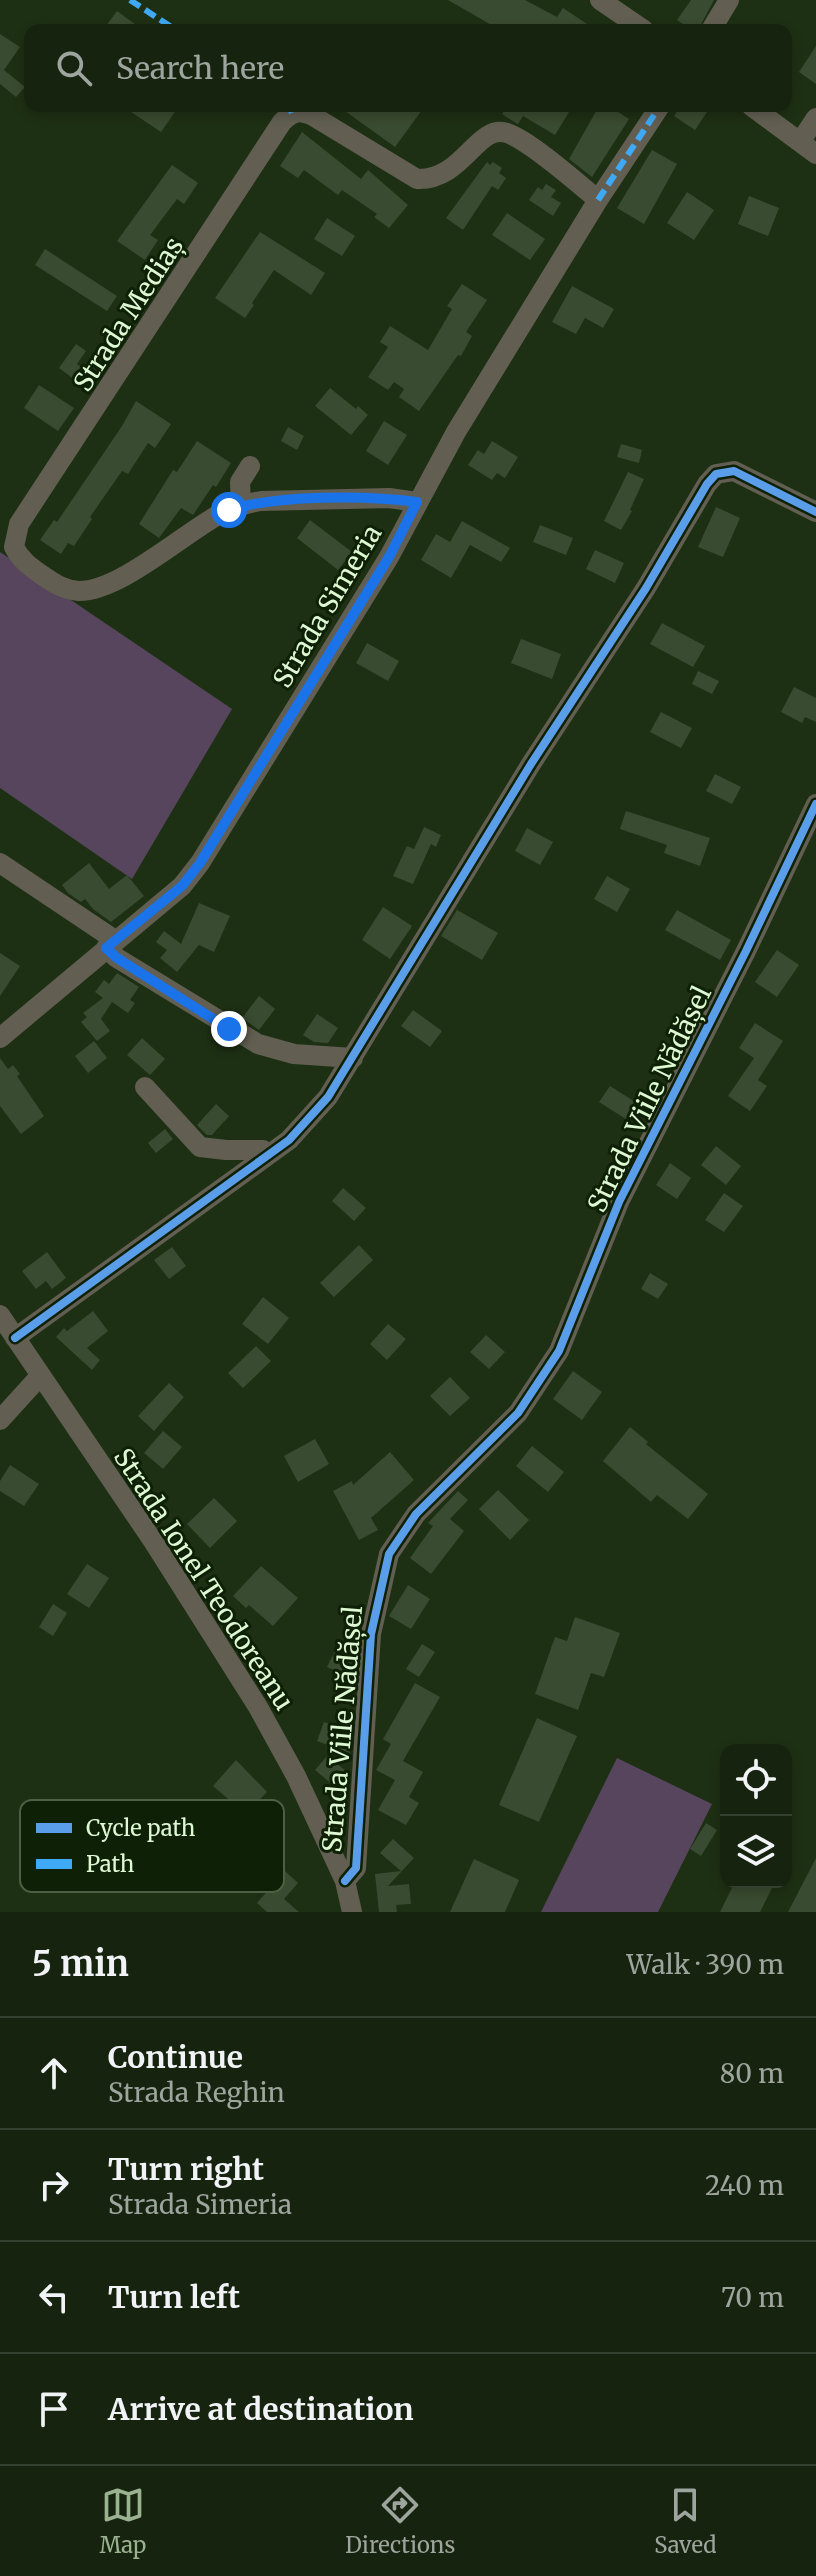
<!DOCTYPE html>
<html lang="en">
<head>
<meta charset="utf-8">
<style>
  :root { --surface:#16240f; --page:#23301d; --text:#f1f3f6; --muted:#9ea49e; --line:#35412f; --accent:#9bb291 }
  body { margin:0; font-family:Merriweather,serif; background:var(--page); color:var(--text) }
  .controls { position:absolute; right:24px; bottom:24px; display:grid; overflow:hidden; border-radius:16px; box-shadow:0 4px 12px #0003 }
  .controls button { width:72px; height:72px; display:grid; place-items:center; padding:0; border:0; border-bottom:2px solid var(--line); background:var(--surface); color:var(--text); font:40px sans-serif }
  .stop { position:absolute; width:24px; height:24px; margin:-18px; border:6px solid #1a73e8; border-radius:50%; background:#fff }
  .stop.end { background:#1a73e8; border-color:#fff; box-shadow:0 2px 8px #0008 }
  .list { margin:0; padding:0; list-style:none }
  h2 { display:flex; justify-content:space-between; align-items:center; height:104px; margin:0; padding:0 32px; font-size:34px }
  h2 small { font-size:26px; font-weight:400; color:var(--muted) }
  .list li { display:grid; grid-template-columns:52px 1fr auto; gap:24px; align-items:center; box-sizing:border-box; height:112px; padding:0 32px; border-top:2px solid var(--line) }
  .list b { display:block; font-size:30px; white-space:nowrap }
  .list p { margin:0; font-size:26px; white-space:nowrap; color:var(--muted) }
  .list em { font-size:26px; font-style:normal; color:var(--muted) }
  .icon { flex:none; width:44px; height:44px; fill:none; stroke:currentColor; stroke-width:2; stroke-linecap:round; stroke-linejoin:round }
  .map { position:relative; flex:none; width:816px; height:1912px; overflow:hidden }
  .search { position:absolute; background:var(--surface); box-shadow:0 4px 12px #0003; left:24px; right:24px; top:24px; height:88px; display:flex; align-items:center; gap:20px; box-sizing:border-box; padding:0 28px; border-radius:16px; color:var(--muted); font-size:30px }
  .sheet { height:552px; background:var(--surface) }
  nav { display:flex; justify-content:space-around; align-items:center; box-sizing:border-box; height:112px; border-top:2px solid var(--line); background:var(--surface); font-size:22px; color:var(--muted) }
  nav a { display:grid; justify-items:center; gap:4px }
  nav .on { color:var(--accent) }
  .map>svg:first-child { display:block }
  .grass { fill:#56455c }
  .building { fill:#394b30 }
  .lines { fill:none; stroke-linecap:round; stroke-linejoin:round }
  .minor { stroke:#625f52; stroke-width:20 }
  .quiet { stroke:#3fa9f5; stroke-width:6; stroke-dasharray:12 6; stroke-linecap:butt }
  .cycleway-casing { stroke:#0e2005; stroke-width:13 }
  .cycleway { stroke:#5a9eea; stroke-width:8 }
  .route { stroke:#1a73e8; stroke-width:10 }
  .labels { text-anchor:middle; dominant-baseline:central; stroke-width:6; stroke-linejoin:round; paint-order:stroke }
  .street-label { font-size:26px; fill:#def8d4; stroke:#0e2005 }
  .key { fill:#0e2005; stroke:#4c6143; stroke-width:2 }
  .key-label { font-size:22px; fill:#def8d4 }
</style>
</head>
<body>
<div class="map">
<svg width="816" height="1912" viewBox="0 0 816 1912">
  <rect width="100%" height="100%" fill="#1e3014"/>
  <path class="grass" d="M0 552 232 709 132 879 0 788Z
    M617 1758 712 1804 658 1912H541Z"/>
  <path class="building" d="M448 0H525L557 17 563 8 596 30H500Z
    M691 0H714L698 30H692L677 20Z
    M117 11 143 30H103Z
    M0 34 20 47 4 70 25 87 16 97 0 84Z
    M816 46V84L799 72Z
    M122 106H179L161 132Z
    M338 106H425L395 147Z
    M507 106H560L569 112 555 135 523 116 518 124 516 123 502 114Z
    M599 106H609L629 119 592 177 569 159Z
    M681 106H711L695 130 674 116Z
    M302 132 361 179 368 170 408 205 389 228 374 217 377 214 342 190 338 195 304 170 298 178 280 166Z
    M652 150 677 164 644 224 617 208Z
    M487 162 490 165 493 162 502 168 499 173 506 178 498 190 492 186 463 230 446 218Z
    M172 165 198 183 184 204 177 199 150 235 158 240 145 260 117 241Z
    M546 184 556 190 551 197 561 203 553 216 529 200 538 187 542 190Z
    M687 192 714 210 694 240 667 223Z
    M749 196 779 208 768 236 738 224Z
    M507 213 545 239 530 260 492 235Z
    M327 218 355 236 342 256 314 239Z
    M260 232 325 273 311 295 274 270 252 303 254 305 245 318 215 298Z
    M45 249 117 296 107 311 35 265Z
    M462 284 487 300 466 332 472 336 461 356 458 355 419 411 399 397 404 389 394 382 388 390 368 377 388 347 380 342 390 326 428 350 452 309 447 306Z
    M572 286 614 309 603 328 585 318 576 334 552 322Z
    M76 344 86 351 77 364 87 372 79 383 59 368Z
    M39 385 74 408 58 431 24 408Z
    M330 388 356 409 358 406 368 415 351 435 315 406Z
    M136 401 171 424 155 448 148 443 128 474 122 471 90 517 92 519 74 546 68 543 61 554 40 540 54 520 57 522 122 426Z
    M384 421 407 435 388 465 366 451Z
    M288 427 304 436 297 450 281 441Z
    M197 441 231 463 216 487 213 485 193 515 181 508 159 538 139 524 173 470 177 472Z
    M492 441 518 457 505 478 497 473 492 480 468 465 478 450 484 454Z
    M621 444 642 450 639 463 617 457Z
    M628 472 644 479 630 510 632 511 621 530 604 521Z
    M716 507 740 518 723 557 698 547Z
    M310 520 352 552 338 570 297 538Z
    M462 521 510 548 501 562 470 545 451 578 421 560 436 534 450 542Z
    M540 525 573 538 566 555 533 542Z
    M595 550 624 563 615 583 586 569Z
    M662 623 705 646 693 667 650 644Z
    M521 639 561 654 552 679 511 663Z
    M367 643 399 661 388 681 356 663Z
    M698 671 719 681 712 694 692 684Z
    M794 687 816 698V722L805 717 802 723 781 712Z
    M661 712 692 728 681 748 650 732Z
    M715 774 741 787 732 804 706 791Z
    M626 811 710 838 700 866 664 853 667 845 620 829Z
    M424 827 441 835 436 847 431 844 413 884 393 876 407 846 414 849Z
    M527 828 553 842 540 865 515 851Z
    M89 863 109 889 127 875 144 896 111 922 93 909 85 899 81 902 68 893 62 885Z
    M607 876 630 889 617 912 594 899Z
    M199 903 230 916 214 952 199 945 177 972 160 958 167 950 156 942 164 931 181 944Z
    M383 907 412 926 390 959 362 940Z
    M457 910 498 933 482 960 441 936Z
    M677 910 731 940 720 960 665 930Z
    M777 950 799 965 777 997 755 982Z
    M0 953 20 966 0 996Z
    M117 973 139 987 130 1000 135 1003 128 1013 112 1002 101 1019 110 1031 97 1041 81 1022 87 1017 83 1013 103 998 95 992 104 980 109 984Z
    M259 996 275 1009 259 1030 242 1018Z
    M413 1010 442 1031 430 1047 401 1026Z
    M317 1014 338 1028 328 1043 314 1042 303 1035Z
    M755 1023 783 1041 758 1080 767 1086 750 1111 728 1096 754 1058 739 1048Z
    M142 1038 165 1059 150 1075 127 1055Z
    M94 1041 107 1058 88 1073 75 1056Z
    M0 1058 8 1069 13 1065 20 1074 17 1076 44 1116 21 1134 0 1106Z
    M610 1086 640 1105 629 1121 599 1102Z
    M216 1104 229 1116 212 1135H207L197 1125Z
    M165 1129 173 1139 156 1153 148 1143Z
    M716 1146 741 1166 726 1185 701 1165Z
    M670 1163 691 1178 677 1199 656 1185Z
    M343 1188 366 1208 354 1221 332 1201Z
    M724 1193 743 1206 724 1232 705 1220Z
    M359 1245 373 1260 334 1297 320 1283Z
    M172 1247 186 1266 169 1279 154 1260Z
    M47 1252 66 1278 52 1289 46 1281 36 1289 22 1271Z
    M650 1273 668 1284 658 1299 641 1289Z
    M263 1297 289 1318 268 1344 242 1324Z
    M93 1311 108 1331 87 1348 100 1360 92 1370 56 1337 64 1328 67 1331Z
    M388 1324 406 1339 387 1360 370 1344Z
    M486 1335 505 1352 489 1369 470 1352Z
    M256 1346 271 1361 243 1388 228 1373Z
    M573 1371 602 1392 582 1420 553 1399Z
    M450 1377 470 1398 450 1416 430 1396Z
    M169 1383 184 1397 154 1431 138 1416Z
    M630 1427 648 1442 646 1444 708 1494 688 1519 657 1495 651 1502 603 1461Z
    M163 1431 182 1447 163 1469 144 1453Z
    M315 1439 329 1464 298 1482 284 1456Z
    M532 1446 564 1472 548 1492 516 1466Z
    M390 1452 414 1480 371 1518 378 1530 359 1540 333 1491 352 1481 353 1485Z
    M10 1465 39 1484 24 1506 0 1491V1481Z
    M498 1490 529 1520 510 1540 479 1509Z
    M458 1491 468 1500 450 1519 464 1531 431 1574 410 1558 433 1526 428 1523Z
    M214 1498 237 1521 210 1548 187 1524Z
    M87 1564 109 1578 89 1608 67 1594Z
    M261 1566 298 1598 273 1626 249 1605 246 1608 233 1596Z
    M408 1585 430 1599 411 1629 389 1616Z
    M53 1604 67 1613 53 1636 39 1627Z
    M575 1617 620 1633 604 1677 591 1673 578 1710 535 1694 555 1637 567 1641Z
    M422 1644 435 1652 419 1677 406 1669Z
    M335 1651 356 1661 355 1680 327 1667Z
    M415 1683 440 1697 403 1761 423 1772 409 1797 419 1803 406 1825 378 1810 395 1780 376 1770 391 1744 383 1739Z
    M537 1718 577 1736 539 1822 499 1805Z
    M324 1722 352 1732 350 1753 317 1741Z
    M327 1756 346 1771 339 1790 315 1770Z
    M236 1760 267 1792 254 1805 272 1825 247 1847 234 1832 239 1827 224 1812 233 1803 213 1786Z
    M706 1823 717 1830 701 1856 690 1849Z
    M393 1839 414 1858 388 1886 409 1884 411 1904 396 1905 397 1912H379L375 1874 401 1871 380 1853Z
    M816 1858V1912H788Z
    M474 1859 519 1880 505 1912H450Z
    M285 1871 298 1883 284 1899 299 1912H267L257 1903Z
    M735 1882H775L760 1912H720Z"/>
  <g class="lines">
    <path class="minor" d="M600 0 644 30
      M711 30 729 0
      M751 106 816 154
      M800 142 816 118
      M241 506 240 482 250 466
      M14 547 19 524 282 122C293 111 299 110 313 116L417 179C463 181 477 123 507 133 529 140 579 184 598 200
      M14 547C21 561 32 568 45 577 55 584 65 590 79 591 121 591 186 531 225 511 237 506 249 503 261 501L389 498 417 502
      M0 863 115 940
      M106 948 117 958 258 1044 294 1054 353 1058
      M0 1038 182 886 200 863 389 557 456 432 598 200 660 106
      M145 1087 200 1147 226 1150H263L268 1154
      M0 1315 153 1541 258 1707 296 1776 345 1881 352 1912
      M15 1338 289 1140 328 1097 531 764 646 588 707 484 716 474 734 471 816 512
      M0 1420 40 1376
      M345 1881 356 1868 371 1634 389 1554 416 1514 518 1413 559 1351 619 1202 746 951 816 804"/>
    <path class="quiet" d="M130 0 176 30
      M289 106 292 113
      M598 200 660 106"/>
    <defs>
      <path id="cycleway" d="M15 1338 289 1140 328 1097 531 764 646 588 707 484 716 474 734 471 816 512
        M345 1881 356 1868 371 1634 389 1554 416 1514 518 1413 559 1351 619 1202 746 951 816 804"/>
    </defs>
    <use href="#cycleway" class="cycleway-casing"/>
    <use href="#cycleway" class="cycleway"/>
  </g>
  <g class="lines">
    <path class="route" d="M229 510C277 495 366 495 417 502L389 557 200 863 182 886 106 948 117 958 229 1029"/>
  </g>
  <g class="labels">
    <g class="street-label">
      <text transform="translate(128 314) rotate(-57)">Strada Mediaș</text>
      <text transform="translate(327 606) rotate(-59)">Strada Simeria</text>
      <text transform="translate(649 1099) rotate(-64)">Strada Viile Nădășel</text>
      <text transform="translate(204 1579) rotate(57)">Strada Ionel Teodoreanu</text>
      <text transform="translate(342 1729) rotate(-85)">Strada Viile Nădășel</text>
    </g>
  </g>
  <rect x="20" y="1800" width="264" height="92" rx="12" class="key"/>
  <rect x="36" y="1823" width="36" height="10" fill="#5a9eea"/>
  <rect x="36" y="1859" width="36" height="10" fill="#3fa9f5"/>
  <g class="key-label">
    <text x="86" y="1836">Cycle path</text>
    <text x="86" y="1872">Path</text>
  </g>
</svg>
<div class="controls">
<button><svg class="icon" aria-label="locate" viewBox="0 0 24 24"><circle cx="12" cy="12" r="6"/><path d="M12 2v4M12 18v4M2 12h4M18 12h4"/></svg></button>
<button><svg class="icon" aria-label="layers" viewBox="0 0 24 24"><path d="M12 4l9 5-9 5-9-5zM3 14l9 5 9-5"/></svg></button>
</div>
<div class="stop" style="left:229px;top:510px"></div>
<div class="stop end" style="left:229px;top:1029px"></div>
<div class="search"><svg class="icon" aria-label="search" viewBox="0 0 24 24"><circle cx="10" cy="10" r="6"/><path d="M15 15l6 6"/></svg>Search here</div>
</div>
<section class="sheet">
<h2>5 min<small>Walk · 390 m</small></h2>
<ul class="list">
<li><svg class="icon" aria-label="ahead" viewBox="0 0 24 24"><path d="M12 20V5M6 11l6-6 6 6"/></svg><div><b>Continue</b><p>Strada Reghin</p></div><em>80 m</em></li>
<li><svg class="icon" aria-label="right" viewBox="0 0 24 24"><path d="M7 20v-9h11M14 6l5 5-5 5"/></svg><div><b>Turn right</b><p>Strada Simeria</p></div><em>240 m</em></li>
<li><svg class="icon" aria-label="left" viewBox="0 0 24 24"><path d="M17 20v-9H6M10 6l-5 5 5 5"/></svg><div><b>Turn left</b></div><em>70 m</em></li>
<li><svg class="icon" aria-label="arrive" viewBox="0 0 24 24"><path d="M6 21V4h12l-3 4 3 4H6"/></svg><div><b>Arrive at destination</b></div></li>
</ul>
</section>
<nav>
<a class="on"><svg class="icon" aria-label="map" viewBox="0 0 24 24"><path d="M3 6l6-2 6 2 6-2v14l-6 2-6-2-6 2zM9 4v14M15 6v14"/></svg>Map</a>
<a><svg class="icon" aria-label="directions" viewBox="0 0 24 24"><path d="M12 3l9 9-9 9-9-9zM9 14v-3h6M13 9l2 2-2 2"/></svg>Directions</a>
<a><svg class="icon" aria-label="saved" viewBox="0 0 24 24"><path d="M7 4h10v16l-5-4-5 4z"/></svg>Saved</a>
</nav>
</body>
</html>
